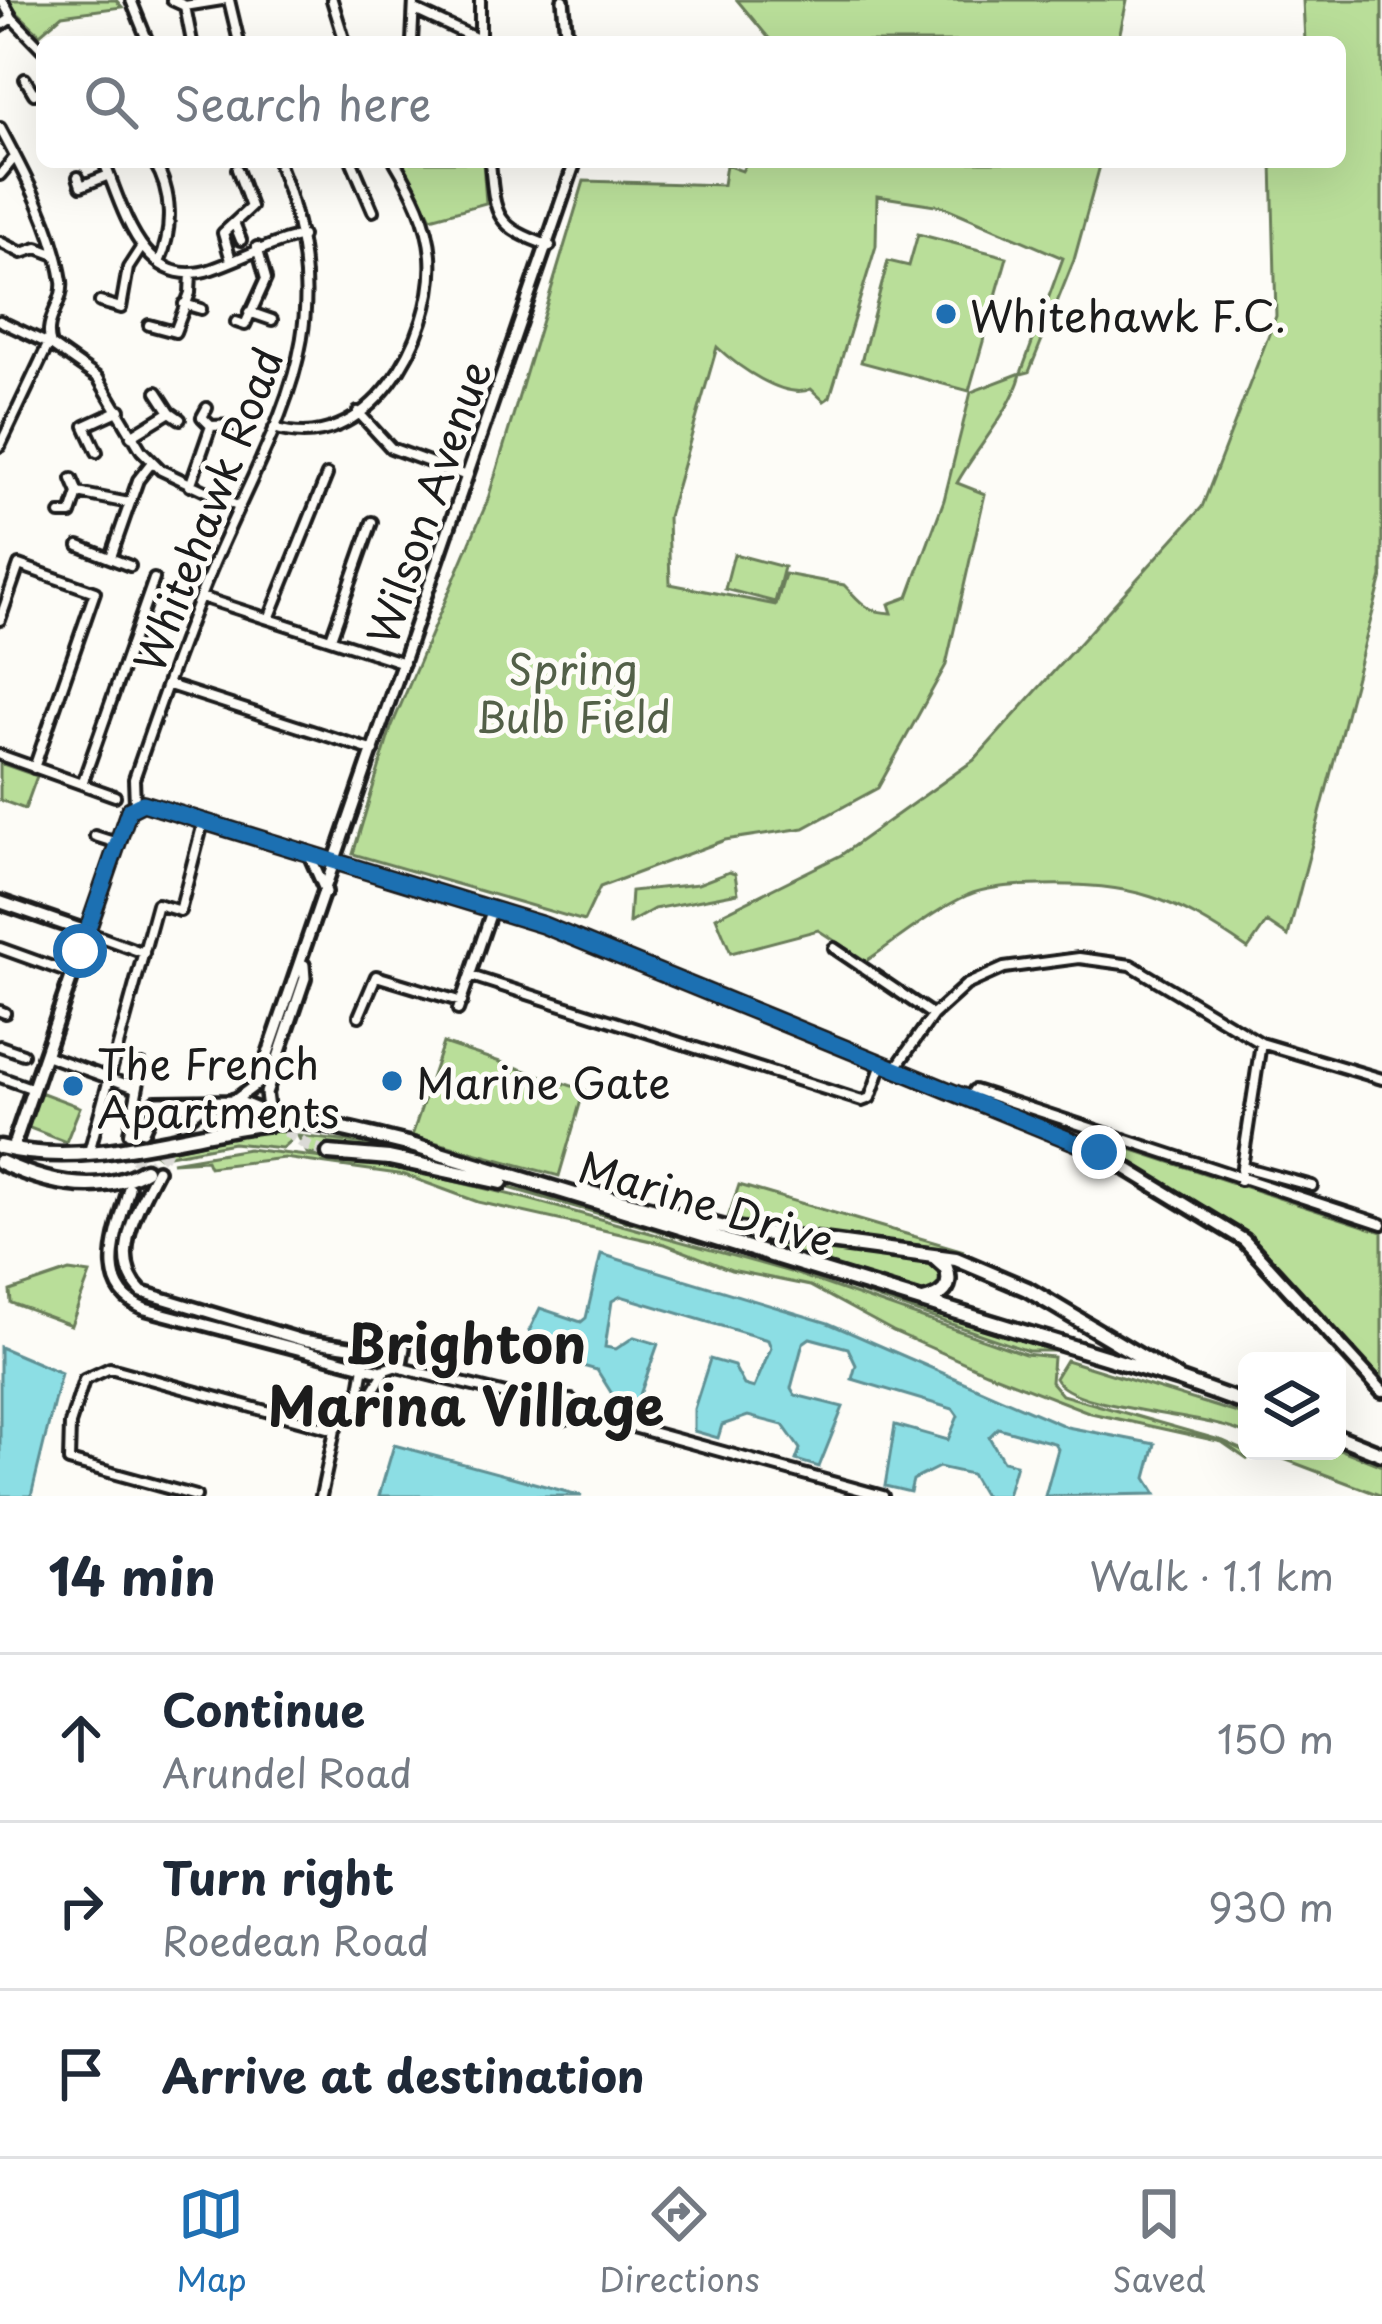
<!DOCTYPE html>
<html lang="en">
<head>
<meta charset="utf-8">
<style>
  :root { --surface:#fff; --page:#f2f2f3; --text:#1f2937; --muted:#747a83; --line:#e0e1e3; --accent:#1f6fb2 }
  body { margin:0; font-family:"Playpen Sans",sans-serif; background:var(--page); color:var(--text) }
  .controls { position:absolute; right:36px; bottom:36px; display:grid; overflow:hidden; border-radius:18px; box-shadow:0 12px 48px #0002 }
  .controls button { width:108px; height:108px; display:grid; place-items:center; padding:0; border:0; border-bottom:3px solid var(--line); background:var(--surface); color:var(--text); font:60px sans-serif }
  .stop { position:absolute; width:36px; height:36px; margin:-27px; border:9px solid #1f6fb2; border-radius:50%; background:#fff }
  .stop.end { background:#1f6fb2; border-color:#fff; box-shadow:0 3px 12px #0008 }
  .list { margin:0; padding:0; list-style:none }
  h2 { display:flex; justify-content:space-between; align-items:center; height:156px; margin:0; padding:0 48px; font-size:51px }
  h2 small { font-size:39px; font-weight:400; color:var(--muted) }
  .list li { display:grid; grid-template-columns:78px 1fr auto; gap:36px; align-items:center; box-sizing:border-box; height:168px; padding:0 48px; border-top:3px solid var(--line) }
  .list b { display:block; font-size:45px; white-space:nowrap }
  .list p { margin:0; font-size:39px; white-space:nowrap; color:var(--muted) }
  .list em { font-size:39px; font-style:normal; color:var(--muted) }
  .icon { flex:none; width:66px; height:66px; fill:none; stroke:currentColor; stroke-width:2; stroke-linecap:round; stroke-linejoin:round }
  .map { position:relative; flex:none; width:1382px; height:1496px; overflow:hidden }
  .search { position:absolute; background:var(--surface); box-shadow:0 12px 48px #0002; left:36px; right:36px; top:36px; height:132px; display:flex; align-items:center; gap:30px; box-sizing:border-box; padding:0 42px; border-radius:18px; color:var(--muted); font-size:45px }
  .sheet { height:660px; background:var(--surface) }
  nav { display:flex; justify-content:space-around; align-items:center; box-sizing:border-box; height:168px; border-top:3px solid var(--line); background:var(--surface); font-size:33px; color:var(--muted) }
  nav a { display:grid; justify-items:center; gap:6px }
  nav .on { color:var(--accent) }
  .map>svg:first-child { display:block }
  .green { fill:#b9de99; stroke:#6a7d5a; stroke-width:3; fill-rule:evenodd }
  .water { fill:#8cdee4; stroke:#5f9094; stroke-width:3 }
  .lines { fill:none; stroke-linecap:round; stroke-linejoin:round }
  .tertiary-tunnel { stroke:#dbdad6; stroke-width:9; stroke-dasharray:9 4.5; stroke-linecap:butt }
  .primary-tunnel { stroke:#dbdad6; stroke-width:12; stroke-dasharray:12 6; stroke-linecap:butt }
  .minor-casing { stroke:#1c1c1c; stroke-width:16 }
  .tertiary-casing { stroke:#1c1c1c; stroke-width:18 }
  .secondary-casing { stroke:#1c1c1c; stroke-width:20 }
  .primary-casing { stroke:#1c1c1c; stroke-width:21 }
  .minor { stroke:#fdfcf7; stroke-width:8 }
  .tertiary { stroke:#fdfcf7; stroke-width:9 }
  .secondary { stroke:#fdfcf7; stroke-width:10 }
  .primary { stroke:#fdfcf7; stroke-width:12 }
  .route { stroke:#1f6fb2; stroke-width:15 }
  .poi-dot { fill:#1f6fb2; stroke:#fdfcf7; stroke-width:4.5 }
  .labels { text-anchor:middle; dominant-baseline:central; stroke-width:10; stroke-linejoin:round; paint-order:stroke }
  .poi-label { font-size:42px; fill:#1c1c1c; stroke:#fdfcf7; text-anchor:start }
  .street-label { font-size:42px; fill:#1c1c1c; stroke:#fdfcf7 }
  .park-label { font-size:42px; fill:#536048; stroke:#fdfcf7 }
  .district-label { font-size:54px; font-weight:bold; fill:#1c1c1c; stroke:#fdfcf7 }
</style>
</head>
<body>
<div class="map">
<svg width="1382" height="1496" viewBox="0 0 1382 1496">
  <rect width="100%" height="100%" fill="#fdfcf7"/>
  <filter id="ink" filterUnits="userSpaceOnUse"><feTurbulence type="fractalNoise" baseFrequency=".00833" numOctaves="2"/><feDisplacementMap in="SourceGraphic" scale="24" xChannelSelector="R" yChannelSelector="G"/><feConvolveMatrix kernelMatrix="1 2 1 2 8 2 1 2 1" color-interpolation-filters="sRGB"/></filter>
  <g filter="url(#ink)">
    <path class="green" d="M4 0H116L122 7 62 15 40 34Z
      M737 0H1127L1118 42H772Z
      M1303 0H1382V577L1288 936 1267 922 1248 949C1173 897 1133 883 1041 885 1018 885 990 886 968 895 932 911 898 940 866 961L818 930 731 953 716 917 841 855 974 760 1202 507 1276 316 1272 162H1340V42H1305Z
      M402 162H483L486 203 431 218Z
      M747 162H1101L1074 260 1029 372 1021 374C1011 412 976 448 957 483L985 494 946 665 878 788 804 828 725 840 600 887 584 921 353 854 391 728 487 502 584 181 723 185 726 165 742 171ZM877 196 942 206 1063 258 1021 373 971 392 944 500 908 597 889 604 892 613C865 612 861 602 844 585L785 574 776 605 670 584 668 517 717 347C736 365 784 401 811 389L824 401 830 397 876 246Z
      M918 234 1007 257 969 391 861 362 888 261 909 266Z
      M734 554 784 567 775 602 725 589Z
      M0 763 37 776 25 809 0 800Z
      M729 872 735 874 738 893 654 909 629 923 631 891 698 884Z
      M443 1043 584 1090 559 1176 412 1136Z
      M40 1092 80 1107 66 1142 27 1127Z
      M262 1131 289 1132 290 1141 282 1148 233 1143 159 1157 154 1153Z
      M298 1136 386 1146 488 1174 403 1155 330 1147 328 1157 307 1153Z
      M1115 1144 1382 1232V1386L1241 1232 1117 1156Z
      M248 1149 390 1166 528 1199 794 1273 1025 1354 1053 1357 1051 1382 1062 1395 1223 1441 1243 1450 1248 1460 1222 1442 1091 1413 986 1372 893 1331 810 1286 731 1270 665 1244 478 1202 405 1175 284 1158 209 1167 206 1160 172 1162Z
      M739 1185 964 1251 727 1221Z
      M506 1187 794 1264 1055 1351H1028L805 1273Z
      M731 1234 935 1264 942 1269 944 1286 925 1296Z
      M69 1271 90 1274 71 1325 11 1303 10 1291Z
      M1066 1360 1247 1416V1435C1209 1413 1070 1411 1055 1378Z
      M1337 1448 1382 1466V1496L1263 1451Z"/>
    <path class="water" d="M601 1254 828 1323 1067 1427 1155 1444 1146 1478 1156 1494 1045 1496 1058 1449 1054 1443 998 1428 989 1437 1003 1461 1016 1464 1007 1496H984L971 1474 939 1467 913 1480 910 1492 885 1486 895 1425 948 1440 958 1416 953 1409 852 1379 856 1365 848 1348 810 1338 803 1343 791 1388 795 1395 843 1407 819 1467 796 1460 800 1449 783 1425 748 1416 722 1425 718 1438 694 1431V1409L710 1359 734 1366 744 1385 754 1388 771 1348 768 1340 621 1296 612 1301 605 1347 616 1349 634 1337 658 1344 632 1417 608 1411 612 1394 597 1370 579 1365 576 1346 532 1336 529 1331 540 1308 581 1322 586 1318Z
      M0 1347 61 1373 31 1496H0Z
      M394 1445 582 1496H379Z"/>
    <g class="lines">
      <path class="tertiary-tunnel" d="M157 1170 182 1122
        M132 1177 143 1131"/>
      <path class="primary-tunnel" d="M256 1110 308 1146 329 1153
        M145 1170 167 1148"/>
      <defs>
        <path id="minor" d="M2 0 12 18
          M131 0 148 42
          M172 0 185 6 222 0
          M229 0 239 42
          M332 0 345 42
          M480 0V41
          M185 6 192 42
          M415 10 484 42
          M0 26 12 18 42 49
          M412 42 414 0
          M25 79 34 94 42 90
          M0 128C25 175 54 228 62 281 65 304 42 319 51 345
          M104 162C123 208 143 293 212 269 244 258 269 243 302 236
          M154 162C173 192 173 230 159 263
          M352 162 373 211
          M490 162C495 217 495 227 550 246
          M0 175 15 157
          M78 177 81 186 109 175
          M235 225 241 240
          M0 242 22 253 37 248 53 254
          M231 260 223 233 251 207 237 169
          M100 302 121 308 128 268 141 248
          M184 304 201 309
          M249 312 272 320
          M0 321 51 345 98 378 141 450 161 470 239 507
          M236 322 245 325 266 279 257 247
          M149 325 175 332 190 293 191 273
          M170 412 180 419
          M358 412 391 448 467 476
          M211 426 238 425
          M274 428C367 459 437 336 431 256 428 221 413 192 395 162
          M131 436 170 412 157 392
          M0 446 47 347
          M97 452 85 426 120 410
          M72 479 78 493
          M190 486 211 426 202 417 207 408
          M60 514H71L78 493 129 503
          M79 546 130 566
          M111 557 138 480 152 462
          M201 597 404 663
          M269 619 327 475
          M0 620 19 565 95 592 34 768
          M331 638 372 522
          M169 685 374 751
          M0 755 115 796
          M82 784 154 579
          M135 804 134 779C159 707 184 633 214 563 279 411 344 332 278 162
          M95 836 117 843
          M87 932 144 953
          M0 948 72 974
          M834 948 933 1015
          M471 976 862 1101 870 1098 882 1064
          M458 1010 492 910
          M0 1011 5 1013
          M359 1016 376 976 462 1002
          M0 1046 23 1054
          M45 1055 136 1088
          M895 1069 933 1015 966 985 1004 968 1079 958 1131 965 1261 1043 1382 1079
          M0 1077 31 1088
          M970 1097 974 1090 993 1096 1382 1224
          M129 1133 142 1065
          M89 1152 157 904 180 911 203 823
          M1243 1167 1312 1186
          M1240 1180 1261 1043
          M397 1367 546 1404 571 1400 577 1415 563 1420 546 1404
          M576 1405 593 1416 883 1496
          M353 1409 370 1396 385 1371
          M196 1496 69 1461 70 1424 84 1380 110 1368 335 1430
          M321 1496 335 1430 359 1395 364 1367"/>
        <path id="tertiary" d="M563 0 567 42
          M310 856 326 892
          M169 1103 182 1122 207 1103
          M270 1125 266 1093 305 978 304 965
          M143 1131 156 1102 234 1101 258 1083 575 162
          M157 1170C139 1206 107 1258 142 1292L302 1340 364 1349
          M129 1188C118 1231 92 1288 145 1309L363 1366
          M392 1340 404 1348 401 1364 381 1371 364 1367V1349Z"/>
        <path id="secondary" d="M0 902 87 932
          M12 1150 129 810 143 803 543 925 1099 1152 1244 1240 1382 1391"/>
        <path id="primary" d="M234 1101 256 1110
          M0 1147C96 1171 196 1127 292 1121 314 1120 382 1138 408 1144L1180 1380
          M329 1153 389 1158 501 1182
          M0 1162C45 1183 100 1197 145 1170
          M583 1191 725 1228 956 1259 1027 1289 1180 1380 1247 1404
          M923 1301C941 1297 954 1288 946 1268L936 1259
          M1337 1436 1382 1454"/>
      </defs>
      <use href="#minor" class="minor-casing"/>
      <use href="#tertiary" class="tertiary-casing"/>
      <use href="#secondary" class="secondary-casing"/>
      <use href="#primary" class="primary-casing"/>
      <use href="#minor" class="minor"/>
      <use href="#tertiary" class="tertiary"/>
      <use href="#secondary" class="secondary"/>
      <use href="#primary" class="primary"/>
    </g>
  </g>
  <g class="lines" filter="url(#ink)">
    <path class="route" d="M80 951 129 810 143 803 543 925 1099 1152"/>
  </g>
  <g class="poi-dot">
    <circle cx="946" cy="314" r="12"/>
    <circle cx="392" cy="1081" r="12"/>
    <circle cx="73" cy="1086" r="12"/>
  </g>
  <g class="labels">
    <g class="poi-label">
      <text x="970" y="314">Whitehawk F.C.</text>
      <text x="97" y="1062">The French<tspan x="97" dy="48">Apartments</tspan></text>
      <text x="416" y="1081">Marine Gate</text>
    </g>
    <g class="street-label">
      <text transform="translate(427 502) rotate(-71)">Wilson Avenue</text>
      <text transform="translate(207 509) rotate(-69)">Whitehawk Road</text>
      <text transform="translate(707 1202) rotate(17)">Marine Drive</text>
    </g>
    <g class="park-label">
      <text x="573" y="667">Spring<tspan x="573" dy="48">Bulb Field</tspan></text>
    </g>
    <g class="district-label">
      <text x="466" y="1341">Brighton<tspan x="466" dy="62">Marina Village</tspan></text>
    </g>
  </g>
</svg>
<div class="controls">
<button><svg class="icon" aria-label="layers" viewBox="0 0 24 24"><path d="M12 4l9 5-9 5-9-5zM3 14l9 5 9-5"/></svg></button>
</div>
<div class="stop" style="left:80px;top:951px"></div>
<div class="stop end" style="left:1099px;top:1152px"></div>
<div class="search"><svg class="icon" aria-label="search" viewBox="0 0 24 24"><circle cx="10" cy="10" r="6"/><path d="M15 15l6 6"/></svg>Search here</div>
</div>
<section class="sheet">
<h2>14 min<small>Walk · 1.1 km</small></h2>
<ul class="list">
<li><svg class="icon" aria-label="ahead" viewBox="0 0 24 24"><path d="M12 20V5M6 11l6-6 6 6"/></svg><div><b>Continue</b><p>Arundel Road</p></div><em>150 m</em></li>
<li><svg class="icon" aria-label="right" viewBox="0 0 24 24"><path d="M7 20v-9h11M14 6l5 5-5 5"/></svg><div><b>Turn right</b><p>Roedean Road</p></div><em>930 m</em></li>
<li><svg class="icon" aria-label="arrive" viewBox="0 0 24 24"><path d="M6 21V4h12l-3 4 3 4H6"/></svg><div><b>Arrive at destination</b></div></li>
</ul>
</section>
<nav>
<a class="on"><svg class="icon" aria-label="map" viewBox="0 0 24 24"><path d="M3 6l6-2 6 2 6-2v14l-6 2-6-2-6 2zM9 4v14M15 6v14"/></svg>Map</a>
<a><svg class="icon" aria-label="directions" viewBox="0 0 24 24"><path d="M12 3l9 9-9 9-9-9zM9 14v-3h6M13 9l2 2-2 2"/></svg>Directions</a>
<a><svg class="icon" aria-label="saved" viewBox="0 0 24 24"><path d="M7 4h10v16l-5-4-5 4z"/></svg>Saved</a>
</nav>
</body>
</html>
